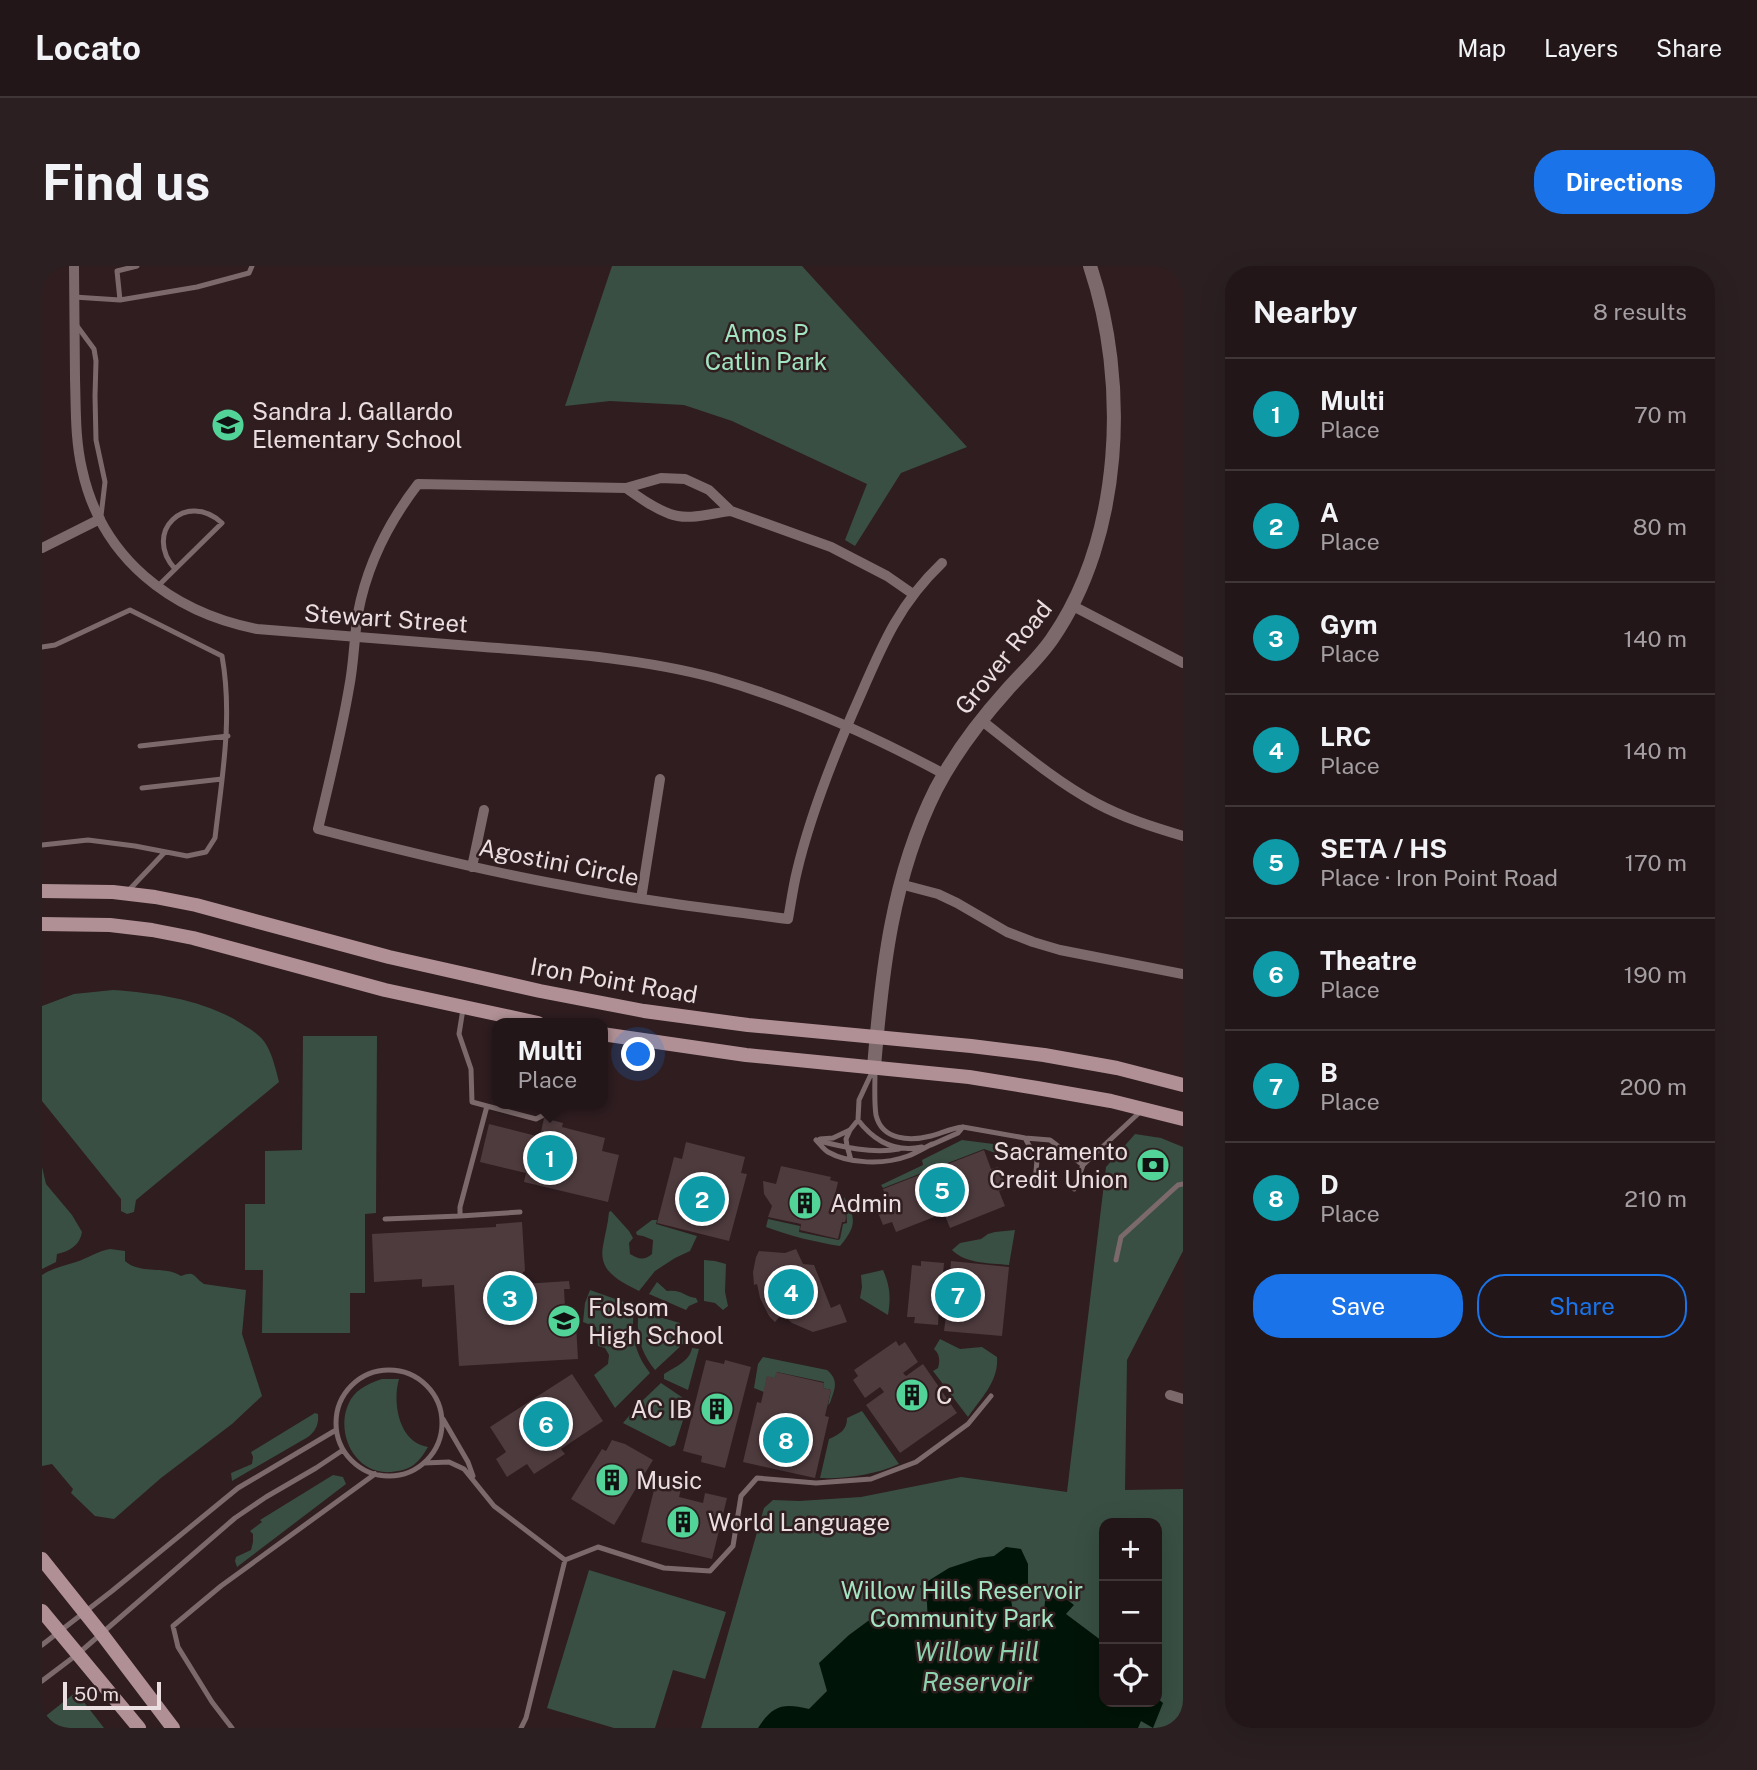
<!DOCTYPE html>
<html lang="en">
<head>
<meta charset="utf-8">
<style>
  :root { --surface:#231618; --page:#2b1f21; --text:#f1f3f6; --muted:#a39fa2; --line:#403537; --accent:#1a73e8 }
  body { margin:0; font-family:"Public Sans",sans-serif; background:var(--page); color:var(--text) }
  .controls { position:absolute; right:21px; bottom:21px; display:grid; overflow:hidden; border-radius:14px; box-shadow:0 7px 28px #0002 }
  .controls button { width:63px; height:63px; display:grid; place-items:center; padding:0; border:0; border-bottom:2px solid var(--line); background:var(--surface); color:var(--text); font:35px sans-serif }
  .scale { position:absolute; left:21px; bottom:18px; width:98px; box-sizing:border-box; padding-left:7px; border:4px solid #ebdee0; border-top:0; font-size:19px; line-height:24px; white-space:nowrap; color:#ebdee0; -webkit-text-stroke:5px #2f1d20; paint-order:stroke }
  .you { position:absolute; left:597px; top:789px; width:24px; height:24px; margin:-18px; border:5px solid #fff; border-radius:50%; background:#1a73e8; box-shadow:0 0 0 10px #1a73e833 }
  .badge { display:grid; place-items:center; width:46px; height:46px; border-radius:50%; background:var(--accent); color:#fff; font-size:23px; font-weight:700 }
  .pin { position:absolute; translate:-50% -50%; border:4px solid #fff; box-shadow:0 2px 7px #0006 }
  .popup { position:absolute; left:450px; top:752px; width:116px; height:91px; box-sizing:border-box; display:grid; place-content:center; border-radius:14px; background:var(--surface); filter:drop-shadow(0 2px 5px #0005); font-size:23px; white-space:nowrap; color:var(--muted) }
  .popup b { font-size:26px; color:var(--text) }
  .popup::after { content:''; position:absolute; left:50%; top:100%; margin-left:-14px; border:14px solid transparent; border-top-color:var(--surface) }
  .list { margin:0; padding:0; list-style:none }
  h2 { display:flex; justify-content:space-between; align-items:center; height:91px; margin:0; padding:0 28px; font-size:30px }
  h2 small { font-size:23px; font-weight:400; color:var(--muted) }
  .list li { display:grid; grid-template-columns:46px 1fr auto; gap:21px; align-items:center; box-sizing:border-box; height:112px; padding:0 28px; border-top:2px solid var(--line) }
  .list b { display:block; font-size:26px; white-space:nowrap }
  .list p { margin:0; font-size:23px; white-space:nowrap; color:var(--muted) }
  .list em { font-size:23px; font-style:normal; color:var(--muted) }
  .actions { display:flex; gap:14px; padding:21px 28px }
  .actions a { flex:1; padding:16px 0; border:2px solid var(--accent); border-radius:28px; text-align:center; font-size:24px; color:var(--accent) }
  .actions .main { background:var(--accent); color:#fff }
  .icon { flex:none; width:38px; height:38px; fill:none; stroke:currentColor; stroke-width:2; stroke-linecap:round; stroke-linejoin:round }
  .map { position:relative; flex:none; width:1141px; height:1462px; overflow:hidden; border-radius:28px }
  header { display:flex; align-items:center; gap:42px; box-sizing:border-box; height:98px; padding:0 35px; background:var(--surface); border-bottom:2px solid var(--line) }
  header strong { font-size:33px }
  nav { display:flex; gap:38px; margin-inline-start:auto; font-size:24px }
  .intro { display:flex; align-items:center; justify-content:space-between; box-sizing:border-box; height:168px; padding:0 42px }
  h1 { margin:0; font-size:49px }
  .button { padding:18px 32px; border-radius:28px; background:var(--accent); color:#fff; font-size:24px; font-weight:700 }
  main { display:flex; gap:42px; padding:0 42px }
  aside { flex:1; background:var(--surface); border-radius:28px; box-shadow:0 7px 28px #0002 }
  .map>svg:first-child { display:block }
  .green { fill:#394f43; fill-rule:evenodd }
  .water { fill:#001407 }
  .building { fill:#4e3b3e }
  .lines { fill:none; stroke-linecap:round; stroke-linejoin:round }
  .service { stroke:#7c696b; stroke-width:5 }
  .minor { stroke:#7c696b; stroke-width:10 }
  .tertiary { stroke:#7c696b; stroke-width:14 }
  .secondary { stroke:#b09095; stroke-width:14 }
  .labels { text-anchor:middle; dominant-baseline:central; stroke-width:5; stroke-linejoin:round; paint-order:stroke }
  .park-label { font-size:24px; fill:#a2e6c1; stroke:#2f1d20 }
  .poi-label { font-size:24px; fill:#ebdee0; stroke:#2f1d20; text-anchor:start }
  .street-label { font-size:24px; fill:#ebdee0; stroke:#2f1d20 }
  .water-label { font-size:26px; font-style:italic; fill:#8fd3ae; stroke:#2f1d20 }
</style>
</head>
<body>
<header>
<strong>Locato</strong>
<nav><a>Map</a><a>Layers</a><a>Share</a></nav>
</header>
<div class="intro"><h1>Find us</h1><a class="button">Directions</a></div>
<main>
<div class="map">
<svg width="1141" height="1462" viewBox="0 0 1141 1462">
  <rect width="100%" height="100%" fill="#2f1d20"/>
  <path class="green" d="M570 0H760L925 181 859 207 813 280 803 274 825 218 690 155 642 139 568 135 523 140Z
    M71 724C113 727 155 733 192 753 203 760 219 768 225 780 231 791 234 804 237 816L94 934 92 946 85 948 79 945V933L0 835V740L32 728Z
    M261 770H335L334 947 323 948V1027H308V1067H220L221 1004H203V938H223V885L260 884Z
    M1093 868 1119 872 1141 881V985L1085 1094 1083 1224 1141 1223V1462H659L722 1242 731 1234 757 1235 819 1231 919 1211 1025 1226 1064 901ZM1062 1257H1115V1436H1062Z
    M920 874 967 880 978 887 962 893 959 889 942 883 841 922 839 919 881 899 880 894Z
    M0 901 4 918 30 949 40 966C38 979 28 985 15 988L14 996 0 1003Z
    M802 931C814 952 815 960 798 980 772 976 749 970 724 961L726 953 758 960 757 966 796 974 798 973 801 958 805 957 804 942 800 938Z
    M569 945 587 965 591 972 587 977 588 988C596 993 602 995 610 988L611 974 601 970 595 969 594 966 610 954H615L614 958 655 970 648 985 633 992 613 1005 597 1025C578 1015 556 1006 561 980 563 968 566 958 567 946Z
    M973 964 967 999C947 997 924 998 910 984L918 977 939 973 946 968 953 966Z
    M68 983 83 985V995C99 1009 122 999 139 1010 154 1004 151 1011 162 1018L204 1024 200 1068 220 1130 190 1158 119 1212 72 1253 53 1250 29 1227 31 1223 10 1198 0 1200V1009C10 1002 22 1000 34 996 46 992 56 985 68 983Z
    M662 994 673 995 684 998 683 1026 686 1040 681 1044 673 1037 662 1035Z
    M841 1004C848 1020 849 1031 846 1049L818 1032 820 1021 819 1009Z
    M615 1016 625 1025C640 1023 641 1030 654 1032L656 1036 647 1040 644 1044 607 1028Z
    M548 1024 593 1040C588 1065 592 1087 608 1107L573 1142 552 1109 566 1098 567 1089 563 1082 556 1080 554 1061 541 1056 543 1037Z
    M597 1045 638 1057 642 1077 613 1104C599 1087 593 1067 597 1045Z
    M898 1073 918 1083 940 1081 955 1091C957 1115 939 1132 926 1151L891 1105 896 1102C898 1095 898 1088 892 1083Z
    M650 1082 657 1083 646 1124 622 1113V1108C633 1101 648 1095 650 1082Z
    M721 1091 785 1104C798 1115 792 1124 788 1137L786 1139 789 1124 781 1122 782 1116 735 1106 733 1112 725 1111 722 1126 712 1122 716 1098Z
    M340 1113H357C350 1137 357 1177 386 1181 376 1198 369 1204 349 1206 311 1209 291 1163 309 1133 316 1122 328 1117 340 1113Z
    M619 1117 647 1136 633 1179 628 1181 581 1157 599 1136Z
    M820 1145 857 1198C832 1209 804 1213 778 1212L787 1173C798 1168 805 1164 805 1152Z
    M273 1147 276 1148C277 1158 274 1165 266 1171L190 1215 189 1207 210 1198 211 1191 209 1186Z
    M291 1209 301 1211 304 1218 195 1301 193 1295 194 1291 209 1284 211 1276V1268L208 1265 220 1256 218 1254Z
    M547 1304 684 1346 663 1413 631 1404 613 1462H572L505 1442Z
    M34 1426 62 1462H0V1453Z"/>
  <path class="water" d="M964 1281 979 1283 986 1298V1320L968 1327 971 1346 986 1365 1001 1358 1003 1335 1015 1326 1032 1339 1024 1348 1060 1375 1062 1374V1436H1115V1432L1121 1437 1111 1462 1099 1455 1096 1462H716C731 1439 741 1437 767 1443L785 1425 777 1397 807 1369 826 1355 845 1352 864 1346 886 1360 885 1336 878 1320 907 1302 937 1292 952 1290Z"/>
  <path class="building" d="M502 852 521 857 520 861 563 872 560 885 577 889 566 936 482 916 484 907 438 896 447 858 498 871Z
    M644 876 703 891 699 907 705 908 687 975 615 957 632 891 640 893Z
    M942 884 949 903 956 901 965 922 957 925 963 940 908 962 902 947 854 966 850 956 841 959 835 944 847 940 841 923Z
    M739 900 789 911 788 914 796 916 793 929 800 931 799 938 803 944 804 952 803 956H800L796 973 758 964 759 958 726 951 730 940 722 928 721 915 734 918Z
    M480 956 483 1005 481 1006V1018L527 1015 528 1023H522L523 1041H533L536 1093 417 1100 412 1019 380 1021V1013L332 1016 330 968 454 961V958Z
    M754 983 761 998 772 999 789 1042 798 1038 805 1056 771 1066 750 1057 740 1048 733 1056 727 1050 718 1032 715 1018 712 1019 711 1006 714 991 717 985 743 987Z
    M879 995 902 997 900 1017 907 1018 909 995 967 1001 960 1070 902 1065 905 1042 897 1041 896 1059 872 1057 873 1051H865L870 999 879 1000Z
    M854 1075 857 1080 863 1076 876 1096 861 1107 864 1110 881 1098 915 1147 858 1187 824 1139 842 1126 838 1121 823 1132 811 1114 816 1110 812 1104Z
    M664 1094 682 1098 683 1094 709 1101 683 1202 659 1196 660 1190 641 1185Z
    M734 1106 782 1117 781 1122 789 1124 783 1150 787 1151 773 1212 701 1196 715 1136 719 1137 725 1110 733 1112Z
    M530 1108 561 1155 519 1183 523 1188 492 1208 485 1198 465 1211 454 1193 464 1186 448 1161Z
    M570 1174 583 1178 611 1194 572 1259 529 1233 560 1183 564 1185Z
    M615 1212 640 1219 637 1231 661 1237 663 1227 685 1232 670 1293 599 1276Z"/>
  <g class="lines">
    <path class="service" d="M32 31 78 34 155 21 207 7 210 0
      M78 34 75 5 95 0
      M35 60 52 83 54 95 53 130 54 174 63 216 59 250
      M115 321 180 257C144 224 100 266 133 303
      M0 381 13 379 88 344 180 390C191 451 180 511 173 572L164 586 145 590 93 580 46 574 0 579
      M98 480 186 470
      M100 522 180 513
      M87 624 123 586
      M421 743 417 768 429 803 430 836 494 853 513 843 516 838
      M833 805C833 818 832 837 834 849 840 875 869 875 889 870 900 867 910 862 921 861L983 872 1008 874 1041 899
      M816 854C832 875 852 887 880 881
      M983 872 995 894 993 917
      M778 873 791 872 808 864
      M774 874C778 878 781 883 786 886 807 898 842 899 866 890 874 887 882 882 890 878
      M774 874C800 881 831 888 857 883
      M889 879 916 867 921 861
      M809 894 805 880 804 873 808 864 816 854 817 834 831 804
      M1032 923 1041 899 1099 845
      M418 950V941L445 840
      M343 953 418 950 478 946
      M1074 994 1079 971 1136 919 1141 918
      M294 1157a53 53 0 1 1 106 0a53 53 0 1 1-106 0Z
      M401 1153 426 1196 431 1210
      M382 1197 407 1196 422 1203 452 1240 523 1294 484 1452 479 1462
      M523 1294 556 1281 622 1302 668 1305 691 1280 699 1230 715 1212 774 1217 829 1213 874 1196 926 1158 949 1130
      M0 1379 70 1325 196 1222 294 1164
      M0 1415 37 1387 193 1252 224 1231 274 1202 301 1184
      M190 1462 170 1436 136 1381 131 1360 179 1320 333 1208"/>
    <path class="minor" d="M32 0C32 38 33 75 33 113 34 143 33 173 40 203 59 292 129 346 215 363 291 369 367 375 442 381 520 387 598 392 673 412 755 435 828 468 902 508
      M584 222C598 232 612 242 628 248 646 255 670 247 689 245
      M0 282 58 253
      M871 328 845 310 789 281 689 245 667 224 643 213 619 212 584 222 376 218C346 257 325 299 316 347 312 372 312 397 307 422 299 469 287 516 276 563 357 584 438 604 520 619 595 634 670 643 746 653 749 637 751 621 755 605 769 546 794 484 819 428 841 377 858 337 900 297
      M1031 340 1141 397
      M939 454C976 483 1013 515 1054 537 1082 552 1111 561 1141 570
      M430 601 442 544
      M858 618 896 628 915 637 965 666 991 676 1018 684 1141 708
      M599 633 618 513
      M1128 1129 1141 1133"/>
    <path class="tertiary" d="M832 801C840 704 850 611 894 523 913 487 938 454 965 424 980 407 997 392 1010 373 1081 270 1087 116 1048 0"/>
    <path class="secondary" d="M0 625 71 626 113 631 154 639 347 691 498 725 602 745 706 759 929 780 1002 789 1075 802 1141 819
      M0 658 68 659 110 664 151 672 343 724 496 757
      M560 768 704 789 927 811 995 822 1069 835 1141 853
      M0 1293 59 1367 131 1462
      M0 1345 97 1462"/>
  </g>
  <defs>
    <symbol id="school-disc" viewBox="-11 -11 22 22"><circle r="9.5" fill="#52d397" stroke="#2f1d20"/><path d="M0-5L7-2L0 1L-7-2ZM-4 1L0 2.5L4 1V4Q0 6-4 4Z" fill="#111"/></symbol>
    <symbol id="bank-disc" viewBox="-11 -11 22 22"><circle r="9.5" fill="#52d397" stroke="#2f1d20"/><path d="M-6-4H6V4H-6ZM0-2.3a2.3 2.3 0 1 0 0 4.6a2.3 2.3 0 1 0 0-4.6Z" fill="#111"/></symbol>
    <symbol id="building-disc" viewBox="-11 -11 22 22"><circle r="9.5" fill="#52d397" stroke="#2f1d20"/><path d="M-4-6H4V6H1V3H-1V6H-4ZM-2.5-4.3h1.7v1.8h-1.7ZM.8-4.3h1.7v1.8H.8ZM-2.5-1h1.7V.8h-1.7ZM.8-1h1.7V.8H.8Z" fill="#111"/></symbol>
  </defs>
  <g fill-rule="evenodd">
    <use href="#school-disc" x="167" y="140" width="38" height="38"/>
    <use href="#bank-disc" x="1092" y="880" width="38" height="38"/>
    <use href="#building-disc" x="744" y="918" width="38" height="38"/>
    <use href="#school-disc" x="503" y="1036" width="38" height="38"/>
    <use href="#building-disc" x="851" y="1110" width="38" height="38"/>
    <use href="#building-disc" x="656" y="1124" width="38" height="38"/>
    <use href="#building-disc" x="551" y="1195" width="38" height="38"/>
    <use href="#building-disc" x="622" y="1237" width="38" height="38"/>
  </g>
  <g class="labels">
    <g class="park-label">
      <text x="724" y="67">Amos P<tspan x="724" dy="28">Catlin Park</tspan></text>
      <text x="920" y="1324">Willow Hills Reservoir<tspan x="920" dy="28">Community Park</tspan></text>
    </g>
    <g class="poi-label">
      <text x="210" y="145">Sandra J. Gallardo<tspan x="210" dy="28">Elementary School</tspan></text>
      <text x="1086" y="885" text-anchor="end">Sacramento<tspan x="1086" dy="28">Credit Union</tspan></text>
      <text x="788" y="937">Admin</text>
      <text x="546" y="1041">Folsom<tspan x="546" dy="28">High School</tspan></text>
      <text x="894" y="1129">C</text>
      <text x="650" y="1143" text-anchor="end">AC IB</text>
      <text x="594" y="1214">Music</text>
      <text x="666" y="1256">World Language</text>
    </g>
    <g class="street-label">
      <text transform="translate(344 352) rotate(4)">Stewart Street</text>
      <text transform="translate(961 391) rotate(-51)">Grover Road</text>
      <text transform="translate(517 596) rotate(11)">Agostini Circle</text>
      <text transform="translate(572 714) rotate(10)">Iron Point Road</text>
    </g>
    <g class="water-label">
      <text x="935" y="1385">Willow Hill<tspan x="935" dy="30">Reservoir</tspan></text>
    </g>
  </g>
</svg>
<div class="controls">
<button>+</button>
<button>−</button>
<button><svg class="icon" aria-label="locate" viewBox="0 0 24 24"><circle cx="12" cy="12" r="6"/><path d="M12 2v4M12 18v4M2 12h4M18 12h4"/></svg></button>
</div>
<div class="scale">50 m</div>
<div class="you"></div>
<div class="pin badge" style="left:508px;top:892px;background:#0f9aa8">1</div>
<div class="popup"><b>Multi</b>Place</div>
<div class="pin badge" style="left:660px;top:933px;background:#0f9aa8">2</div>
<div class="pin badge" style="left:468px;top:1032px;background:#0f9aa8">3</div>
<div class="pin badge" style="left:749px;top:1026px;background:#0f9aa8">4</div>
<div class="pin badge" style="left:900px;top:924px;background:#0f9aa8">5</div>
<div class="pin badge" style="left:504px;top:1158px;background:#0f9aa8">6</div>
<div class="pin badge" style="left:916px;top:1029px;background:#0f9aa8">7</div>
<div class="pin badge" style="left:744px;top:1174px;background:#0f9aa8">8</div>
</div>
<aside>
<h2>Nearby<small>8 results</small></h2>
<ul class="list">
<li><span class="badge" style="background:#0f9aa8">1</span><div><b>Multi</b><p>Place</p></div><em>70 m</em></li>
<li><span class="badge" style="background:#0f9aa8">2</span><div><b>A</b><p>Place</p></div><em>80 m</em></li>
<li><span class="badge" style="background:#0f9aa8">3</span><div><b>Gym</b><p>Place</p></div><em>140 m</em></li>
<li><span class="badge" style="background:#0f9aa8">4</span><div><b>LRC</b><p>Place</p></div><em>140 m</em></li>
<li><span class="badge" style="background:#0f9aa8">5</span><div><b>SETA / HS</b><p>Place · Iron Point Road</p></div><em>170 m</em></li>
<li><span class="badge" style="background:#0f9aa8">6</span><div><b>Theatre</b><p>Place</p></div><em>190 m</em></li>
<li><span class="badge" style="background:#0f9aa8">7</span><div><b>B</b><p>Place</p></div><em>200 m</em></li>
<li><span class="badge" style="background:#0f9aa8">8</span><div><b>D</b><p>Place</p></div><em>210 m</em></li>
</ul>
<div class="actions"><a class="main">Save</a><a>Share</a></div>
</aside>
</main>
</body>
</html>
